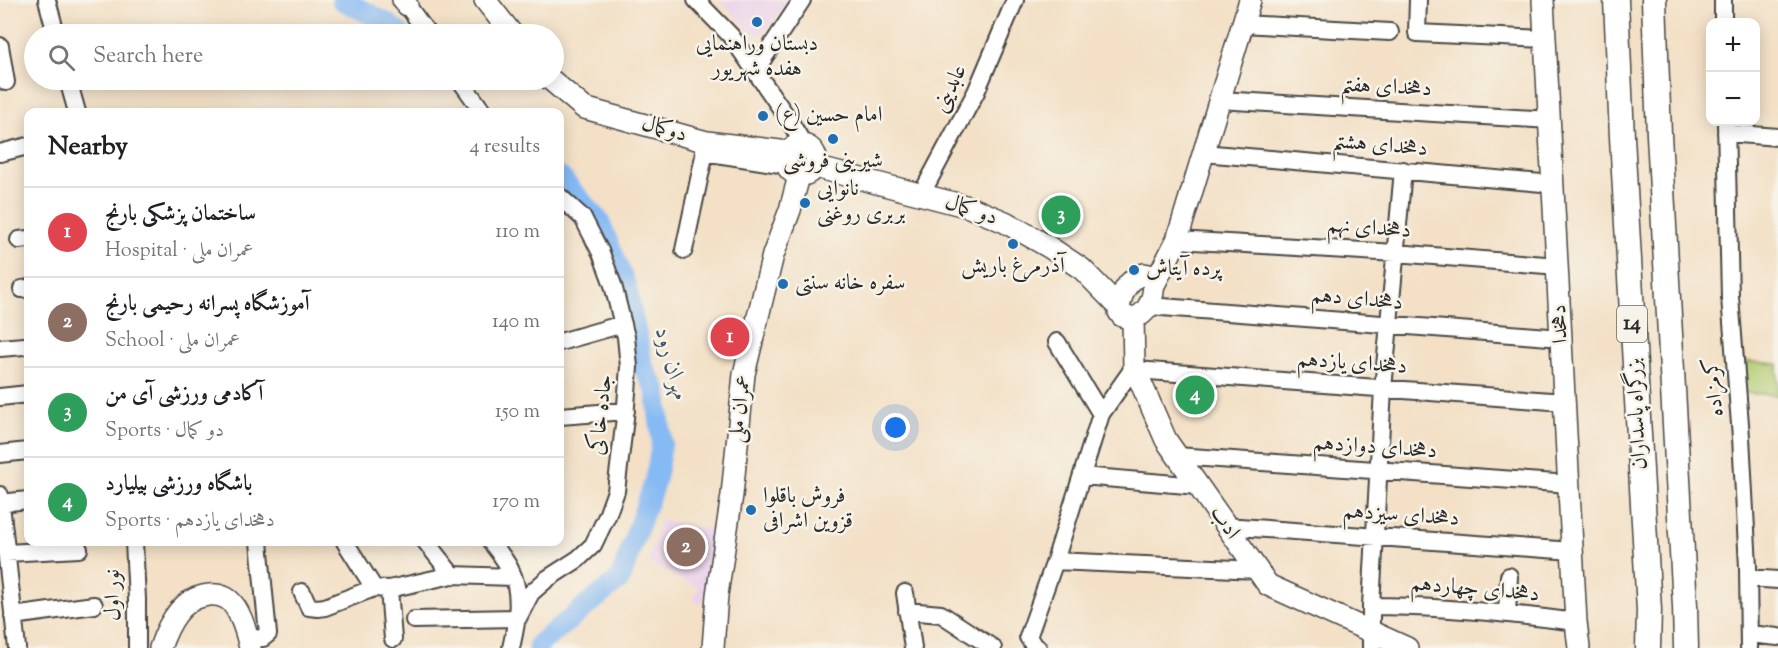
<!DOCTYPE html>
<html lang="en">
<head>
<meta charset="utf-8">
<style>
  :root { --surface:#fff; --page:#f6f6f6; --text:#202124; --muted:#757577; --line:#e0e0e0; --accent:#d93025 }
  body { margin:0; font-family:"Sorts Mill Goudy",Amiri,serif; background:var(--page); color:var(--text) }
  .controls { position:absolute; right:18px; top:18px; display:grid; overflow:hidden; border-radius:12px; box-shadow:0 3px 15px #0003 }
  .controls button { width:54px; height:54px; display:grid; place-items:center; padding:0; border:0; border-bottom:2px solid var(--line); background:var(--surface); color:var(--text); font:30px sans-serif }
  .you { position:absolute; left:896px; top:428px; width:21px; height:21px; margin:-15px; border:4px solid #fff; border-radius:50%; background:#1a73e8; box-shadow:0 0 0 9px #1a73e833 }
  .badge { display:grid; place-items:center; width:39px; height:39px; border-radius:50%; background:var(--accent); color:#fff; font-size:20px; font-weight:700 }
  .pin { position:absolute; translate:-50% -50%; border:3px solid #fff; box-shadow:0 2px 6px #0006 }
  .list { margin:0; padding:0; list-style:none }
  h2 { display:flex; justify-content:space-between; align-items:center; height:78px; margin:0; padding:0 24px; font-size:26px }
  h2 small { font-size:20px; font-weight:400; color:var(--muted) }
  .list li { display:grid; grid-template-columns:39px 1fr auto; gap:18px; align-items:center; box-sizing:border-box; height:90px; padding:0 24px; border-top:2px solid var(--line) }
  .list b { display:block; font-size:22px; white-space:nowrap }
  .list p { margin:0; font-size:20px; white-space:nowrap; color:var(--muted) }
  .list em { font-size:20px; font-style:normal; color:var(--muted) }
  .icon { flex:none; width:33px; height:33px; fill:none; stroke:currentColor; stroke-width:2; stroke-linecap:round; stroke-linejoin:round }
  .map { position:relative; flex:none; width:1778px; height:648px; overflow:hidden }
  .search { position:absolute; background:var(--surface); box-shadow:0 3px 15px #0003; left:24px; top:24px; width:540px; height:66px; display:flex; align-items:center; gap:15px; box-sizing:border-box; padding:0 21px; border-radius:33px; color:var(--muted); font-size:22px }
  .panel { position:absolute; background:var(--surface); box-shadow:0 3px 15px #0003; left:24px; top:108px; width:540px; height:438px; border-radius:12px }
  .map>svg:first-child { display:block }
  .built { fill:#ebd1eb }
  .green { fill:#b1ca70; stroke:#6e7a4e; stroke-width:1.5 }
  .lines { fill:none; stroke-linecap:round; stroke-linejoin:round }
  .river { stroke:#86baf4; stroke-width:21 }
  .minor-casing { stroke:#494642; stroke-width:20 }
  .major-casing { stroke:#494642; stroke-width:24 }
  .highway-casing { stroke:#494642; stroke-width:27 }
  .minor { stroke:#fff; stroke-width:16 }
  .major { stroke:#fff; stroke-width:21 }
  .highway { stroke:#fff; stroke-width:24 }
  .poi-dot { fill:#1f6fb2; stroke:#f7f3e8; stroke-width:2 }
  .labels { text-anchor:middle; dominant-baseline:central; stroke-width:5; stroke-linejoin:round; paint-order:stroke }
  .shield { fill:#f7f3e8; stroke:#686764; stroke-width:1.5 }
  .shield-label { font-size:21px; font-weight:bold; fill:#2b2b2b }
  .poi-label { font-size:22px; fill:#2b2b2b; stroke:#f7f3e8; text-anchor:start }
  .street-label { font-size:22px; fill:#2b2b2b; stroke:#f7f3e8 }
  .water-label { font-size:24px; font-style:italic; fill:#465667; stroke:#f7f3e8 }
</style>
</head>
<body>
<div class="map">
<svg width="1778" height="648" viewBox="0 0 1778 648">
  <rect width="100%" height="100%" fill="#f7f3e8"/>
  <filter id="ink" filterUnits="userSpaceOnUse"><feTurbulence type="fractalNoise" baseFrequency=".0167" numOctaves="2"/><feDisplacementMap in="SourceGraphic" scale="12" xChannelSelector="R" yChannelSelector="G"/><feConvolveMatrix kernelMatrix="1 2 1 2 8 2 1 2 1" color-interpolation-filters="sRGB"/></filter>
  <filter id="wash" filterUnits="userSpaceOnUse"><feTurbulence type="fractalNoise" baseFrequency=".008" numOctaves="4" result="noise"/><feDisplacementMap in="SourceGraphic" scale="24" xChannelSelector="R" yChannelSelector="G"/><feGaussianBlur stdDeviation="1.35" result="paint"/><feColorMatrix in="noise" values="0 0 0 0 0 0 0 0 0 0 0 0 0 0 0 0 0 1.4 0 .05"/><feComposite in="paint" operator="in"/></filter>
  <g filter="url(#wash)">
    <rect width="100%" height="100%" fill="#f3e0c6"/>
    <path class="built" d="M720 0H799L796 4 782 10 764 33 753 34Z
      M661 520 722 532 711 589H706L701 605 693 600 698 588 648 562Z"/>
    <path class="green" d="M1741 361 1778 364V395L1743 393Z"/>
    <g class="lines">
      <path class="river" d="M342 0 387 23 400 34
        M538 648 539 644 620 579 655 481 662 442 656 390 643 366 626 286 599 221 560 177"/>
    </g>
  </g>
  <g filter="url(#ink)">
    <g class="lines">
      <defs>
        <path id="minor" d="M47 0 56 34
          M696 0 731 36 789 120 804 145
          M1418 0 1417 33 1546 39
          M1723 0V22
          M407 5 428 34
          M1242 24 1390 32
          M0 46 6 82
          M755 71 802 0
          M68 80 77 112
          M460 80 483 112
          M1219 100 1551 120
          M1726 122 1730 297 1741 437 1748 567 1749 648
          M1726 133 1778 137
          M704 152 786 165
          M0 153 28 146
          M1203 153 1553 184
          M921 195 976 92 1015 0
          M19 240 28 239
          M1177 240 1396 253 1558 266
          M684 250 707 142
          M22 289 28 288
          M1149 306 1562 338
          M560 342 623 324
          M1057 342 1101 414
          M0 348 24 346
          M1136 370 1565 402
          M0 397 28 394
          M560 416 626 411
          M0 454 28 451
          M1177 456 1570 484
          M1082 476 1198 486
          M0 495 17 648
          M1 503 28 500
          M1225 526 1573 551
          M134 542 137 599V648
          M345 542 374 588
          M426 542 452 575 513 577
          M491 542C497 550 505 559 510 569 523 594 517 622 511 648
          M6 553 79 549
          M1055 561 1258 570
          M1748 578 1778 580
          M389 589 393 639
          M302 592 309 607 318 608 325 607 374 588 389 589 452 575
          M905 593 913 648
          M1371 606C1439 606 1508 613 1576 622
          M907 611 941 614 993 648
          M1507 613 1509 576
          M13 616 94 605
          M518 618 531 593 547 579 578 559 593 545 607 516 616 491 625 418 629 367 626 337 613 285 601 253 583 218 560 197
          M414 620 518 618
          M1749 634 1778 637
          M248 639 263 638 268 634 259 542
          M1038 648 1034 646 1028 637 1055 561 1101 414 1134 367
          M1371 648V606L1383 389 1403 170"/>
        <path id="major" d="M403 0 407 5
          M485 0 512 34
          M1543 0 1576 622 1579 648
          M551 80 584 108 707 142 788 152
          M786 160a15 15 0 1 1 30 0a15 15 0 1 1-30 0Z
          M815 167 969 207 1005 222 1049 247 1082 269 1119 307
          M1144 274 1149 275 1153 279C1156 298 1145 325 1122 316L1119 312C1120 295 1127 279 1144 274Z
          M1154 285 1177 240 1250 0
          M1133 318 1134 367 1166 440 1268 585 1407 648
          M160 648C167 627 179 601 203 596 211 594 218 594 226 598 239 605 247 634 250 648
          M713 648 717 595 732 495 744 374 773 255 790 210 799 176"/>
        <path id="highway" d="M1616 0 1622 137 1649 610 1648 648
          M1654 0 1659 135 1685 606 1686 648"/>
      </defs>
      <use href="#minor" class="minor-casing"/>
      <use href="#major" class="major-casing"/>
      <use href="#highway" class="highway-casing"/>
      <use href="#minor" class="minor"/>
      <use href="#major" class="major"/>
      <use href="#highway" class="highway"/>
    </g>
  </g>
  <g class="poi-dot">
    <circle cx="757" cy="22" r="6"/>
    <circle cx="763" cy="116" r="6"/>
    <circle cx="833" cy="139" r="6"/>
    <circle cx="805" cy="203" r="6"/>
    <circle cx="1013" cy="244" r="6"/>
    <circle cx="1134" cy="270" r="6"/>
    <circle cx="783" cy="284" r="6"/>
    <circle cx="751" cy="510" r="6"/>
  </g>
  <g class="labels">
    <rect class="shield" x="1617" y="306" width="30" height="36" rx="4.5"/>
    <g class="shield-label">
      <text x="1632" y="324">14</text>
    </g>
    <g class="poi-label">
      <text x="757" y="45" text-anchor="middle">دبستان وراهنمایی<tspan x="757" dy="25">هفده شهریور</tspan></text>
      <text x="775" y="116">امام حسین (ع)</text>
      <text x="833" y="162" text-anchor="middle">شیرینی فروشی</text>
      <text x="817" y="190">نانوایی<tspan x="817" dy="25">بربری روغنی</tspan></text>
      <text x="1013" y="267" text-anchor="middle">آذرمرغ باریش</text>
      <text x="1146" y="270">پرده‌ آیتاش</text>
      <text x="795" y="284">سفره خانه سنتی</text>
      <text x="763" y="497">فروش باقلوا<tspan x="763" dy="25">قزوین اشرافی</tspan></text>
    </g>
    <g class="street-label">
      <text transform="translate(1386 88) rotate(3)">دهخدای هفتم</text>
      <text transform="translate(951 89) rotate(-64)">عابدینی</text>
      <text transform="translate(664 130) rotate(16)">دوکمال</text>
      <text transform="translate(1380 146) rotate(5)">دهخدای هشتم</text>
      <text transform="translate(971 211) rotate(19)">دو کمال</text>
      <text transform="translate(1369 229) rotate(4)">دهخدای نهم</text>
      <text transform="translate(1357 300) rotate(5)">دهخدای دهم</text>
      <text transform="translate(1561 324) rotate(-93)">دهخدا</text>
      <text transform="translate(1352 364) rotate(4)">دهخدای یازدهم</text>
      <text transform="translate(1715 387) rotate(-95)">کرمزاده</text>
      <text transform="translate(741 409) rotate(-83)">عمران ملی</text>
      <text transform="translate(1638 414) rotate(-93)">بزرگراه پاسداران</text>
      <text transform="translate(602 415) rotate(-84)">جاده خاکی</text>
      <text transform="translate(1375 448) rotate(4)">دهخدای دوازدهم</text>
      <text transform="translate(1401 516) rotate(4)">دهخدای سیزدهم</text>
      <text transform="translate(1224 523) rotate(55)">ادب</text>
      <text transform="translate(1475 590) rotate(5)">دهخدای چهاردهم</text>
      <text transform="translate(114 595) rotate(-91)">نور اول</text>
    </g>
    <g class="water-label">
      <text transform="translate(671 364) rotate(75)">مهران رود</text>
    </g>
  </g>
</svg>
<div class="controls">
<button>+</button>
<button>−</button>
</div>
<div class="you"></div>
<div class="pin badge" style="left:730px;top:337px;background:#e0444e">1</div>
<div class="pin badge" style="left:686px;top:547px;background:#8d6e63">2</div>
<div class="pin badge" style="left:1061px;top:215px;background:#2e9e5b">3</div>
<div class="pin badge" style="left:1195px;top:395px;background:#2e9e5b">4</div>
<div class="search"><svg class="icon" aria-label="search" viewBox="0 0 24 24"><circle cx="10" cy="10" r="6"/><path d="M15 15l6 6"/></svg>Search here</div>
<section class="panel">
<h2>Nearby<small>4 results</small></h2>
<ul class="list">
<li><span class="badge" style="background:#e0444e">1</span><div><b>ساختمان پزشکی بارنج</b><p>Hospital · عمران ملی</p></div><em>110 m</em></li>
<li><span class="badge" style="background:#8d6e63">2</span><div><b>آموزشگاه پسرانه رحیمی بارنج</b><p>School · عمران ملی</p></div><em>140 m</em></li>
<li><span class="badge" style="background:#2e9e5b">3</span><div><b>آکادمی ورزشی آی من</b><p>Sports · دو کمال</p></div><em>150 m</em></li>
<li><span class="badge" style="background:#2e9e5b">4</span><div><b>باشگاه ورزشی بیلیارد</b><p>Sports · دهخدای یازدهم</p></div><em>170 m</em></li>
</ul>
</section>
</div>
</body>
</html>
